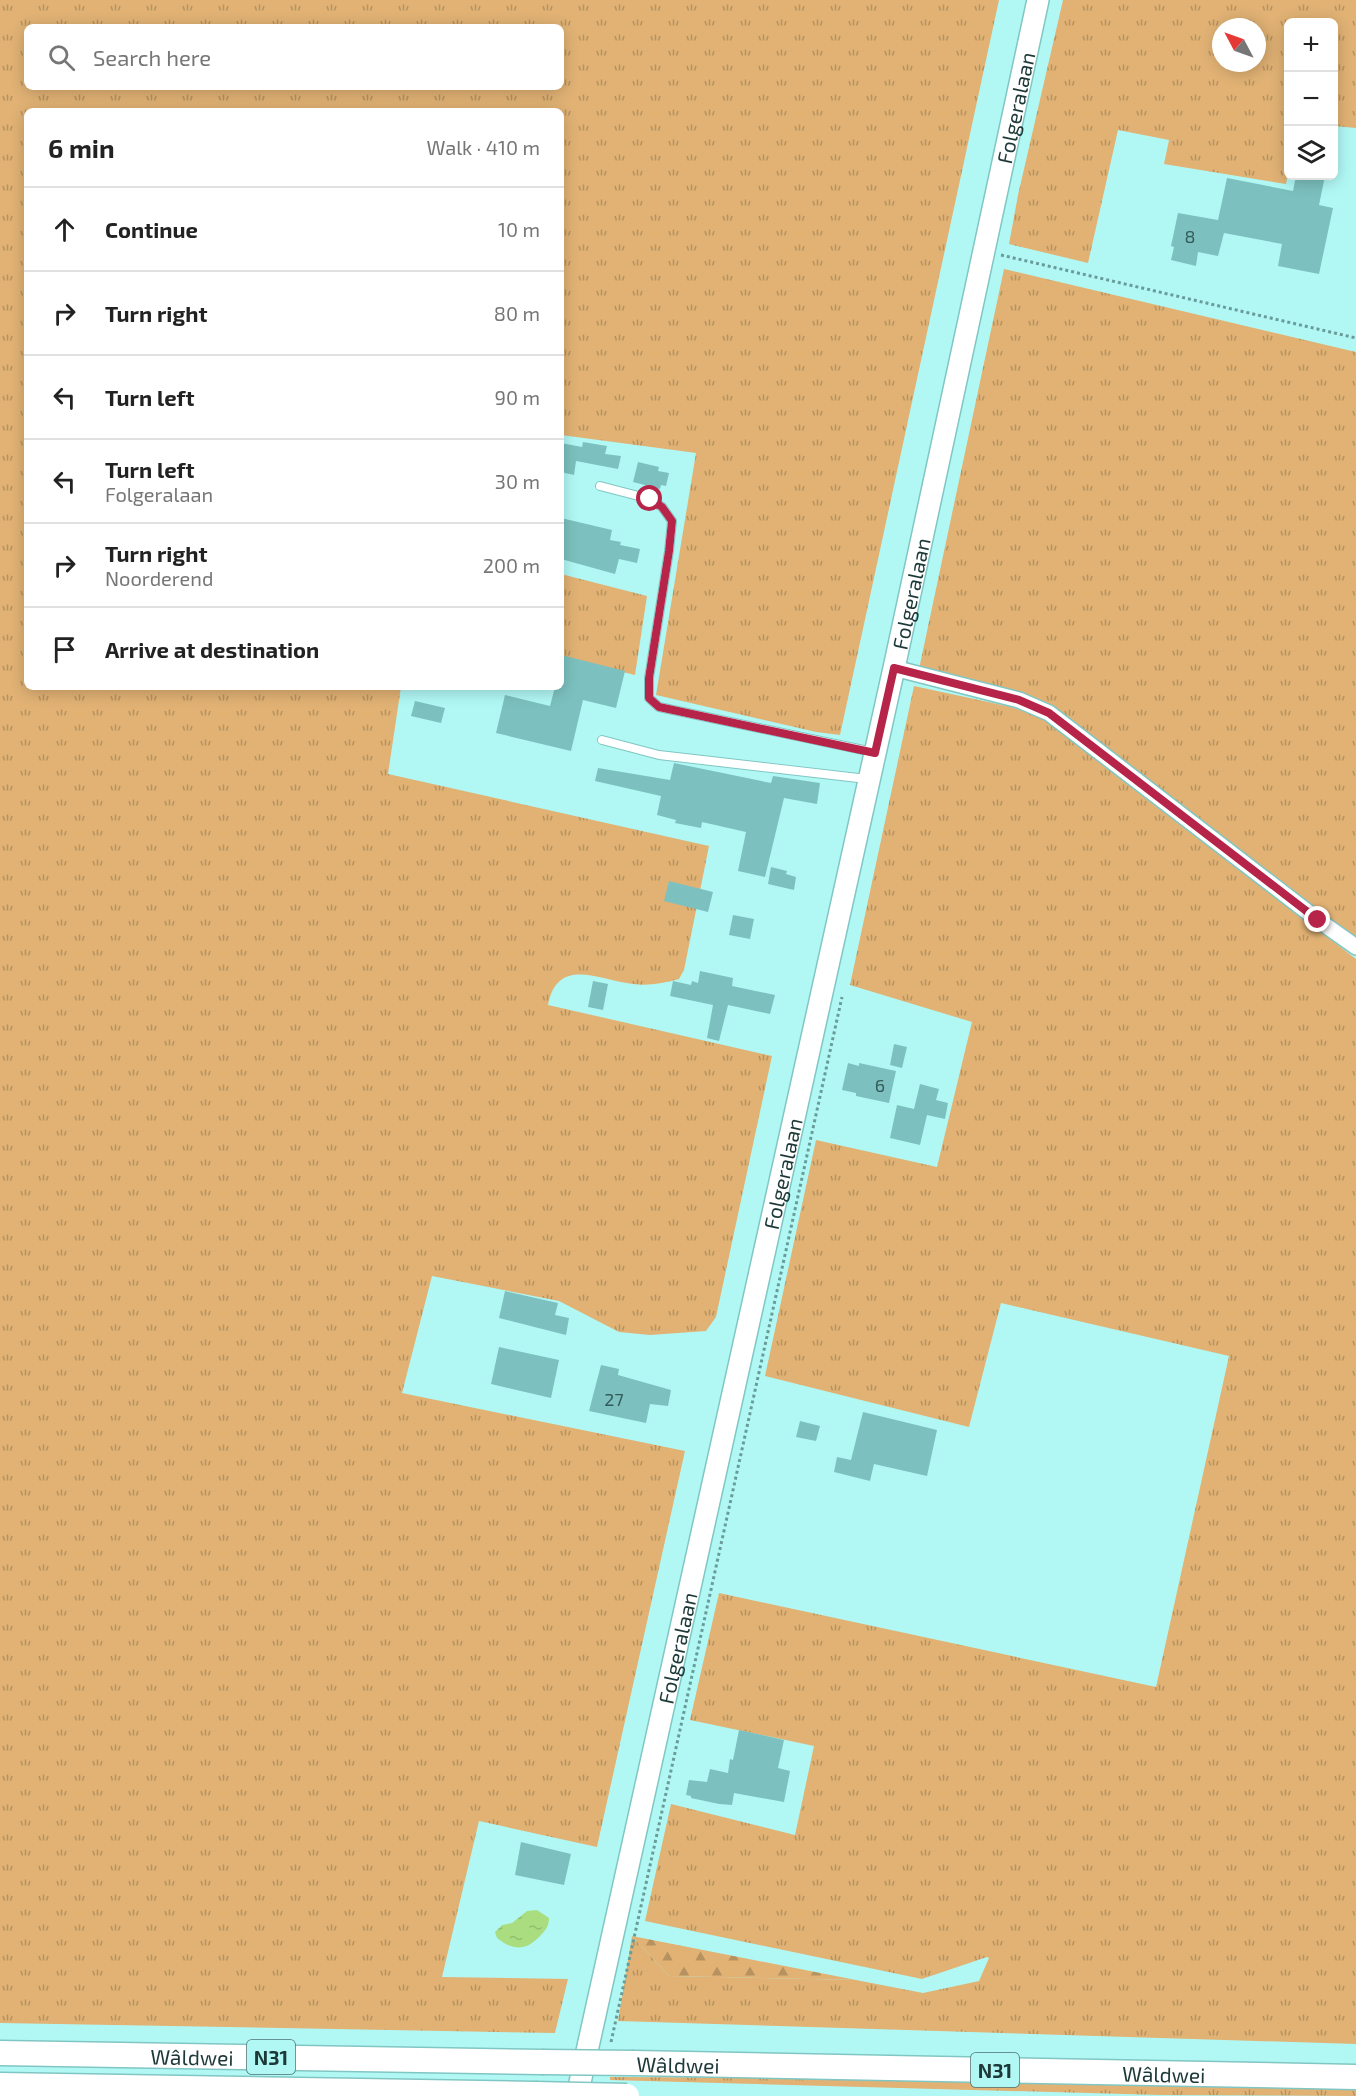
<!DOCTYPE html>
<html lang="en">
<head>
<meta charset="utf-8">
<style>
  :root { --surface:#fff; --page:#f6f6f6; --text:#222; --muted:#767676; --line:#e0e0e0 }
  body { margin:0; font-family:"Exo 2",sans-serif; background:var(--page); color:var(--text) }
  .controls { position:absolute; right:18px; top:18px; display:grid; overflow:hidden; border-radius:9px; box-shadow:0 3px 15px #0003 }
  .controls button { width:54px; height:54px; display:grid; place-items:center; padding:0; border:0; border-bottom:2px solid var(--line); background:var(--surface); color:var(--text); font:30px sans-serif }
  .compass { position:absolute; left:1212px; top:18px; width:54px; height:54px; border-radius:50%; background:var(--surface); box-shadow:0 3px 15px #0003; rotate:311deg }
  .stop { position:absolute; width:18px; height:18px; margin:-14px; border:4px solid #b62549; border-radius:50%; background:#fff }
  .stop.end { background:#b62549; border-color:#fff; box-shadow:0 2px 6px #0008 }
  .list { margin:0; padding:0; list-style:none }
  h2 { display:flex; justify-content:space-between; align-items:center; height:78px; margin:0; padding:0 24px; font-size:26px }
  h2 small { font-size:20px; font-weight:400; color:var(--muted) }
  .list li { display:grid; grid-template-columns:39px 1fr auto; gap:18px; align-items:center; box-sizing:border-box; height:84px; padding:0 24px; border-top:2px solid var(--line) }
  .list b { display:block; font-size:22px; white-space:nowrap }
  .list p { margin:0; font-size:20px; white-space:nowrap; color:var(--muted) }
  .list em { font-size:20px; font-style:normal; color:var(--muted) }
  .icon { flex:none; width:33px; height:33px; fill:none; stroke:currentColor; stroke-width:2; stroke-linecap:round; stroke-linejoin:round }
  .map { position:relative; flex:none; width:1356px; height:2096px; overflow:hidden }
  .search { position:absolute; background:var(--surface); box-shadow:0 3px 15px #0003; left:24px; top:24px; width:540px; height:66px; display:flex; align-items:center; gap:15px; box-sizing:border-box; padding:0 21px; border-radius:9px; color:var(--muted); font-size:22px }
  .panel { position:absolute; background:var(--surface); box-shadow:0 3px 15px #0003; left:24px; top:108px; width:540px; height:582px; border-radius:9px }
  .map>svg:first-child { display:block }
  .grass { fill:url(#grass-tufts); fill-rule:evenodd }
  .forest { fill:url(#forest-firs) }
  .water { fill:url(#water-ripples) }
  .building { fill:#7cc1bf }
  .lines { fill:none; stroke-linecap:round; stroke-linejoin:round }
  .service-casing { stroke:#80c6c3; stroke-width:10 }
  .minor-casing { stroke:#80c6c3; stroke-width:18 }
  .secondary-casing { stroke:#80c6c3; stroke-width:24 }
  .trunk-casing { stroke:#80c6c3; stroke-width:27 }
  .path { stroke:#699c99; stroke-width:3; stroke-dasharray:3 3; stroke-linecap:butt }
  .service { stroke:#fff; stroke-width:8 }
  .minor { stroke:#fff; stroke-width:15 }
  .secondary { stroke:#fff; stroke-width:21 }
  .trunk { stroke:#fff; stroke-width:24 }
  .trunk-bridge-casing { stroke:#80c6c3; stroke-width:27; stroke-linecap:butt }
  .trunk-bridge { stroke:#fff; stroke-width:24 }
  .route { stroke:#b62549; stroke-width:8 }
  .labels { text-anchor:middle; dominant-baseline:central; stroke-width:4.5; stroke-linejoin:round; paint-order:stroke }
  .number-label { font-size:18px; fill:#345b5a }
  .shield { fill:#b1f8f5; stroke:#497271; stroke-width:1.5 }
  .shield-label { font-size:20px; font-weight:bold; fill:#1c3938 }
  .street-label { font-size:21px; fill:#1c3938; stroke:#b1f8f5 }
</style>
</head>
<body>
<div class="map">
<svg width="1356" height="2096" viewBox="0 0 1356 2096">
  <defs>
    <pattern id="grass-tufts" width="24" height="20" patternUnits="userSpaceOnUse" patternTransform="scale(1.5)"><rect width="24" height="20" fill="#e1b274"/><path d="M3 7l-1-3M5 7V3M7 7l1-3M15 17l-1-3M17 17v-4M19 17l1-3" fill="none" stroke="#b69260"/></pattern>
    <pattern id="forest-firs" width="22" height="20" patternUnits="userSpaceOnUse" patternTransform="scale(1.5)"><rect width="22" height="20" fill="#e1b274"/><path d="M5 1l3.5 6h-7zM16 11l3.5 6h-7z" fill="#b69260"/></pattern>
    <pattern id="water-ripples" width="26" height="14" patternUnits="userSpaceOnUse" patternTransform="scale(1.5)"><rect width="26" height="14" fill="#a9dd80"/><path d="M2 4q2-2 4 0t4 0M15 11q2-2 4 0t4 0" fill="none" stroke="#91be6f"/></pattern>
  </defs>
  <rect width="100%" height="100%" fill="#b1f8f5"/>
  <path class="grass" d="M0 0H999L840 735 816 732 656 695 696 453 561 435V111H27V687H401L388 774 709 846 684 970 679 979C664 983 649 986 633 984 600 981 558 955 548 1005L772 1056 716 1317 706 1331 650 1335 619 1332 559 1301 432 1276 402 1393 685 1451 597 1847 479 1821 442 1977 568 1979 555 2033 0 2023ZM27 27H561V87H27Z
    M1063 0H1356V128L1334 126V22H1288V173L1286 184 1164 164 1169 140 1118 130 1088 263 1009 244 1018 195ZM1221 27H1257V63H1221Z
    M1004 269 1356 352V939L1046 703 1038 699 919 669Z
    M561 574 647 596 635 675 561 657Z
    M914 686 1007 706 1041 716 1356 959V2044L618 2021 632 1936 669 1976 856 1980 923 1993 979 1981 989 1958 987 1957 922 1979 645 1921 671 1804 795 1835 814 1746 690 1720 719 1593 1156 1687 1229 1356 1001 1303 969 1427 765 1376 816 1140 937 1167 972 1022 850 985Z
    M610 2077 1164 2080 1356 2084V2096L1160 2095 610 2080Z"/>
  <path class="forest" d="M632 1936 856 1980 669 1976Z"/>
  <path class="water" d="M537 1910 549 1918C549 1926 546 1930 540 1936 526 1951 513 1951 497 1938L495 1932 502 1925 512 1923 527 1911Z"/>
  <path class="building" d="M1296 176H1325L1319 205 1333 208 1319 274 1278 266 1282 244 1224 233 1218 256 1198 252 1196 266 1171 260 1174 247 1171 246 1178 213 1218 220 1227 178 1293 191Z
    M583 442 607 446 605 454 621 456 618 469 576 461 574 475 561 472V443L582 447Z
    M638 462 659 467 658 471 669 473 666 486 661 485 660 489 633 482Z
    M561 518 612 530 610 540 621 542 620 545 640 549 637 563 619 559 615 574 561 559Z
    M561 655 625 671 616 708 583 700 571 751 496 733 505 695 550 706 555 687H561Z
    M415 701 445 708 441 723 411 716Z
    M674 763 771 783 773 776 820 783 817 804 784 798 765 877 738 871 746 832 702 822 701 828 675 823 676 820 657 815 661 796 595 781 598 768 670 780Z
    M771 867 787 871 786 874 796 877 794 890 768 884Z
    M669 881 713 892 708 912 664 901Z
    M733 915 754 919 750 939 729 935Z
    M700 971 733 978 732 986 775 995 770 1014 728 1005 719 1041 707 1038 713 1005 670 996 673 981 691 985 692 981 698 983Z
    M593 981 608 984 603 1010 588 1007Z
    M894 1044 907 1047 902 1068 890 1065Z
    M848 1063 859 1066V1063L896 1071 889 1103 856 1096V1093L842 1090Z
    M920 1084 939 1089 936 1100 948 1103 945 1119 927 1115 920 1145 890 1138 897 1105 914 1109Z
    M505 1291 558 1303 555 1315 569 1318 566 1335 499 1318Z
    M499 1347 559 1360 551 1398 491 1384Z
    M601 1365 619 1369 618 1375 671 1390 668 1406 650 1404 646 1423 589 1411Z
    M863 1412 937 1430 927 1476 874 1464 870 1481 834 1472 837 1457 851 1460Z
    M800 1421 820 1426 816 1441 796 1437Z
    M739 1730 784 1740 778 1768 790 1771 784 1802 734 1793 732 1805 719 1804 691 1798V1796L686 1795 689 1780 707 1782 710 1769 728 1773 730 1759 733 1760Z
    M521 1842 571 1854 564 1885 515 1875Z"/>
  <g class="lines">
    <defs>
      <path id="service" d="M600 486 650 499 662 507 672 521 669 551 649 678V698L659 707 873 752
        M602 740 659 755 867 779"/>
      <path id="minor" d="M894 668 1019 700 1049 713 1318 920 1356 947"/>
      <g id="secondary">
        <path id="s1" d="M577 2096 894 668 1038 0"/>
      </g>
      <g id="trunk">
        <path id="s2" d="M0 2053 542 2062"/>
        <path id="s3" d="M634 2063 1356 2077"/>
        <path d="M0 2085 535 2094"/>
      </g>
    </defs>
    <use href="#service" class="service-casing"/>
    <use href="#minor" class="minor-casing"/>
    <use href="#secondary" class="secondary-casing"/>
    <use href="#trunk" class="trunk-casing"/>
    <path class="path" d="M1001 255 1356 338
      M611 2042 842 997"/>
    <use href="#service" class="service"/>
    <use href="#minor" class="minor"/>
    <use href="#secondary" class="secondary"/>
    <use href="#trunk" class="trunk"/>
    <defs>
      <path id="trunk-bridge" d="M542 2062 634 2063
        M535 2094 627 2096"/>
    </defs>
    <use href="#trunk-bridge" class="trunk-bridge-casing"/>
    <use href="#trunk-bridge" class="trunk-bridge"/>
  </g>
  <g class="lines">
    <path class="route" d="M650 499 662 507 672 521 669 551 649 678V698L659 707 875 753 894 668 1019 700 1049 713 1318 920"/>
  </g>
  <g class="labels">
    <g class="number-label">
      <text x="1190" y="236">8</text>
      <text x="880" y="1085">6</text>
      <text x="614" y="1399">27</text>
    </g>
    <g class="shield">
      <rect x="247" y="2040" width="48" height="34" rx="4.5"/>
      <rect x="971" y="2053" width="48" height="34" rx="4.5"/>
    </g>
    <g class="shield-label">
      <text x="271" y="2057">N31</text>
      <text x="995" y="2070">N31</text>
    </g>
    <g class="street-label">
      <text stroke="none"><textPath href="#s1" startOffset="2036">Folgeralaan</textPath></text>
      <text stroke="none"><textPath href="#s1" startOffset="1539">Folgeralaan</textPath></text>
      <text stroke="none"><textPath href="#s1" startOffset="945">Folgeralaan</textPath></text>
      <text stroke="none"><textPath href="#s1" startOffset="459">Folgeralaan</textPath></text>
      <text stroke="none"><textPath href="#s2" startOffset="192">Wâldwei</textPath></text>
      <text stroke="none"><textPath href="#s3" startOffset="44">Wâldwei</textPath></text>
      <text stroke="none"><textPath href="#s3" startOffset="530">Wâldwei</textPath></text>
    </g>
  </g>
</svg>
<div class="controls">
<button>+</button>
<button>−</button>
<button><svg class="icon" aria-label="layers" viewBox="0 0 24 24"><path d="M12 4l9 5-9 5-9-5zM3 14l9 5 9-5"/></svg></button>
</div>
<svg class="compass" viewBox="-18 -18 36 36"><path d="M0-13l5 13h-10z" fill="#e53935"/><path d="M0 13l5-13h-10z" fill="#767676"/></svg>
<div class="stop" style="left:650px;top:499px"></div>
<div class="stop end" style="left:1318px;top:920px"></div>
<div class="search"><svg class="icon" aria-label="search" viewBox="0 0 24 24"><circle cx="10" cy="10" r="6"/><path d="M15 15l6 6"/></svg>Search here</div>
<section class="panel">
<h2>6 min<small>Walk · 410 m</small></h2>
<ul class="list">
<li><svg class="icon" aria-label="ahead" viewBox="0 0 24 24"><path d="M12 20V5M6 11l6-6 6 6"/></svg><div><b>Continue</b></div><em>10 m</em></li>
<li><svg class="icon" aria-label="right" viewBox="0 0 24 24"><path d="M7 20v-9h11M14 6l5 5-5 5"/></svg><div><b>Turn right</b></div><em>80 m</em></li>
<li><svg class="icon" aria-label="left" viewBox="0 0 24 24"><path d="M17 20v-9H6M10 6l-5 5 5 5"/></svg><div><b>Turn left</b></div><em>90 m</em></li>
<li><svg class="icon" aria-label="left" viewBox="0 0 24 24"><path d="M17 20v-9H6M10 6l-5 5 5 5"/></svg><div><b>Turn left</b><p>Folgeralaan</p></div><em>30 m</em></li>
<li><svg class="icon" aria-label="right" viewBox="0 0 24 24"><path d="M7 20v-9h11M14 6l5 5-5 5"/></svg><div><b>Turn right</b><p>Noorderend</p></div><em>200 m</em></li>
<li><svg class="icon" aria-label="arrive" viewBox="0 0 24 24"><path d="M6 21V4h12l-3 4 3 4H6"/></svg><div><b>Arrive at destination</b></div></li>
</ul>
</section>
</div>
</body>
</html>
